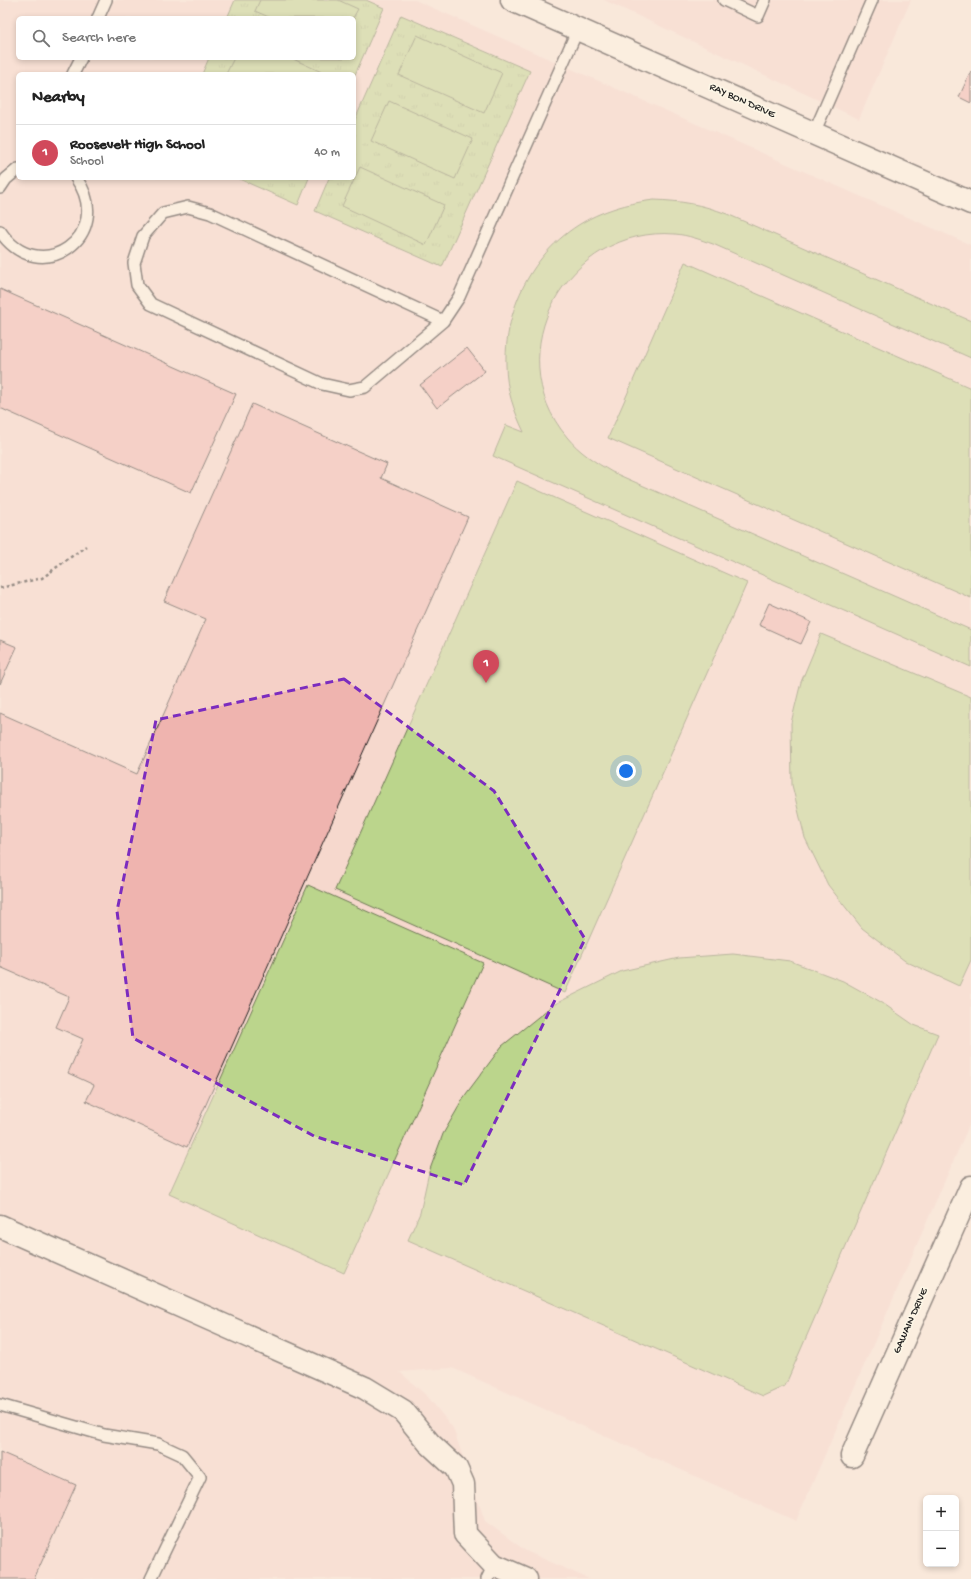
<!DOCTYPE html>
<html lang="en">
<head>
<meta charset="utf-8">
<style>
  :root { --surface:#fff; --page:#f6f6f6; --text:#222; --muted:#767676; --line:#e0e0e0; --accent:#d1495b }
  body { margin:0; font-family:"Gochi Hand",sans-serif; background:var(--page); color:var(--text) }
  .controls { position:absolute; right:12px; bottom:12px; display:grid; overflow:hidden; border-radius:6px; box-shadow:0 2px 6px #0003 }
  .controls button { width:36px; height:36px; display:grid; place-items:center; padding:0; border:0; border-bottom:1px solid var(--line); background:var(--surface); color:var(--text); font:20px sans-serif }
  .you { position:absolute; left:626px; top:771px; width:14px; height:14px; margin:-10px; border:3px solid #fff; border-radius:50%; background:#1a73e8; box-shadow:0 0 0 6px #1a73e833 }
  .badge { display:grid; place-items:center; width:26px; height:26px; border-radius:50%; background:var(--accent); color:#fff; font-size:13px; font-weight:700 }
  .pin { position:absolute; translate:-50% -33px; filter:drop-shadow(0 1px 2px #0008) }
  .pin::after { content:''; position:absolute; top:21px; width:14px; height:12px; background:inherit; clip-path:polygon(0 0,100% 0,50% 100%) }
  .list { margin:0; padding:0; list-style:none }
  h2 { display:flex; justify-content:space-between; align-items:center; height:52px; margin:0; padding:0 16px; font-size:17px }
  h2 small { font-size:13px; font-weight:400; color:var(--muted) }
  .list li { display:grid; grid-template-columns:26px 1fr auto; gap:12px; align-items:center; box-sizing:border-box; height:56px; padding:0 16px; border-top:1px solid var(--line) }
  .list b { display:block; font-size:15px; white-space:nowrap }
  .list p { margin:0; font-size:13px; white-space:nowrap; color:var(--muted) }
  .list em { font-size:13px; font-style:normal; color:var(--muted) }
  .icon { flex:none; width:22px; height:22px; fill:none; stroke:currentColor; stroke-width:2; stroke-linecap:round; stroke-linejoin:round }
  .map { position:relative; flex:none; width:971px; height:1579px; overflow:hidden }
  .search { position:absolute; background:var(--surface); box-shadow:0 2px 6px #0003; left:16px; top:16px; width:340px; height:44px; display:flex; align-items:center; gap:10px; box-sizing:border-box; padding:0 14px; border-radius:6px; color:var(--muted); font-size:15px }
  .panel { position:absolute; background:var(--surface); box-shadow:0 2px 6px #0003; left:16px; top:72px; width:340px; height:108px; border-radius:6px }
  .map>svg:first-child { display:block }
  .built { fill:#f6d8cd; fill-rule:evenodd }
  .park { fill:url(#park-tufts); stroke:#6c7854 }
  .pitch { fill:#bbd58c; stroke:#6c7854 }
  .building { fill:#efb4af; stroke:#1c1c1c }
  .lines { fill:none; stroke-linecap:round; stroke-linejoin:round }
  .lane-casing { stroke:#1c1c1c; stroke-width:14 }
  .street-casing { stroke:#1c1c1c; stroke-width:25 }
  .secondary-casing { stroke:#1c1c1c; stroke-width:25 }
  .path { stroke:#1c1c1c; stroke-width:2.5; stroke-dasharray:3 3; stroke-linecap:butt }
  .lane { stroke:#fcf5e5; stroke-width:11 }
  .street { stroke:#fcf5e5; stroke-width:22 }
  .secondary { stroke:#fcf5e5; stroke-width:22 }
  .marked { fill:none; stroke:#7b2cbf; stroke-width:3; stroke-dasharray:8 5; stroke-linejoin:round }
  .labels { text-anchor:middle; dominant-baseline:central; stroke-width:3.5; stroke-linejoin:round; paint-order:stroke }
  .street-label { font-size:11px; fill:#1c1c1c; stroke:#fcf5e5 }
</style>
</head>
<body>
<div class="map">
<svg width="971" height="1579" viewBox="0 0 971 1579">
  <defs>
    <pattern id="park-tufts" width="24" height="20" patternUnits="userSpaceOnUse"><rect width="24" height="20" fill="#bbd58c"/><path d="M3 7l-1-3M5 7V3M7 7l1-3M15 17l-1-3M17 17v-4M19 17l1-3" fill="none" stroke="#a0b678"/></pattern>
  </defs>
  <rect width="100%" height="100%" fill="#f9e8da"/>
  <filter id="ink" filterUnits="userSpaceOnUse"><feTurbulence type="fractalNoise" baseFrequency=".025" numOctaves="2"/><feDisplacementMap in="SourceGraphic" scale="8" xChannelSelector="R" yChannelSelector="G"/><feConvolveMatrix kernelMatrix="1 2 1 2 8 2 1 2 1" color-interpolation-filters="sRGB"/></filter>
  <g filter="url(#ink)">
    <path class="built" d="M0 0H415L971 245V1121L796 1521 452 1368 400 1372 428 1397 453 1428 485 1521 526 1551 589 1579H0ZM18 18H354V58H18ZM18 74H354V178H18Z
      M604 0H911L859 119Z"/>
    <path class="park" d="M235 0H366L384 8 354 77V74H202L209 58H354V18H227Z
      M401 15 530 71 442 267 315 211 329 178H354V122Z
      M237 178H309L298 205Z"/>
    <path class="pitch" d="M260 0H338L358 9 353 18H271L255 11Z
      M417 35 502 73 484 113 399 75Z
      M234 58H291L326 74H226Z
      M389 101 473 139 455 179 371 141Z
      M360 167 444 205 426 245 342 206Z
      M654 200C681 201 701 204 727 214L971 321V358L713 244C701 240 688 235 675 234 568 225 496 353 567 437 579 452 595 462 612 472L971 630V667L493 456 506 425 524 432C514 411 506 389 506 365 504 299 543 234 607 211 623 205 638 202 654 200Z
      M685 262 971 388V598L608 438Z
      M517 481 747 583 565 993 335 890Z
      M821 634 971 697V960L959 986 905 961 862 928 828 885 805 838 792 785 791 723 801 682Z
      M308 885 483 963 344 1273 169 1194Z
      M733 954 790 961 843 981 881 1002 914 1025 938 1034 785 1386 763 1396 408 1240 420 1213 429 1172 443 1134 466 1094 502 1046 553 1005 622 971 679 958Z"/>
    <path class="building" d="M971 71V103L959 97Z
      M0 289 236 394 191 493 0 408Z
      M467 348 485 371 437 408 420 385Z
      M252 404 387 464 381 478 468 517 187 1147 86 1101 94 1085 68 1073 83 1039 56 1027 69 997 0 967V713L137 774 206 619 164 601Z
      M769 603 811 622 801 644 759 625Z
      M0 640 17 647 0 684Z
      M0 1452 76 1485 34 1579H0Z"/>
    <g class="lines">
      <defs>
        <path id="lane" d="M724 0 758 16 765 0
          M98 18 106 0
          M73 74 81 58
          M814 133 872 0
          M0 188 6 179 18 169
          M0 231C39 290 117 235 76 178
          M443 321 210 213 188 207 163 213 143 236 134 263 137 285 151 304 322 384 349 390 365 387 443 321 459 297 578 29
          M0 1405 104 1435 158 1444 182 1455 200 1477 151 1579
          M487 1579 494 1565"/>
        <path id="street" d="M0 1226 365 1388 403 1411 429 1443 456 1468 463 1484 465 1534 494 1565 526 1579
          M852 1456 971 1187"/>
        <path id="secondary" d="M512 0 971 203"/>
      </defs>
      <use href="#lane" class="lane-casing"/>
      <use href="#street" class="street-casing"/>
      <use href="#secondary" class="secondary-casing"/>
      <path class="path" d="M0 588 42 578 86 546"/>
      <use href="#lane" class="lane"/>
      <use href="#street" class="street"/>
      <use href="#secondary" class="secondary"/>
    </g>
  </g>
  <path d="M0 0H971V1579H0ZM344 679 494 791 585 939 464 1185 314 1136 133 1038 117 911 156 720Z" fill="#f9e8da" fill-opacity=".55" fill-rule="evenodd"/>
  <path class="marked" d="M344 679 494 791 585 939 464 1185 314 1136 133 1038 117 911 156 720Z"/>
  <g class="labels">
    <g class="street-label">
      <text transform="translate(742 101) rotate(24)">RAY BON DRIVE</text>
      <text transform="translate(911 1321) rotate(-66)">GAWAIN DRIVE</text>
    </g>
  </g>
</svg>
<div class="controls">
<button>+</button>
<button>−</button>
</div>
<div class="you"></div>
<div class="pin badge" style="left:486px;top:683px">1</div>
<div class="search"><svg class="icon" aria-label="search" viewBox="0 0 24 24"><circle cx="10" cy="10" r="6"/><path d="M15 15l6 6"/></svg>Search here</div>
<section class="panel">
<h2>Nearby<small></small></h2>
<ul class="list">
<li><span class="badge">1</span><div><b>Roosevelt High School</b><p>School</p></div><em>40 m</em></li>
</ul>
</section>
</div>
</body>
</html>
